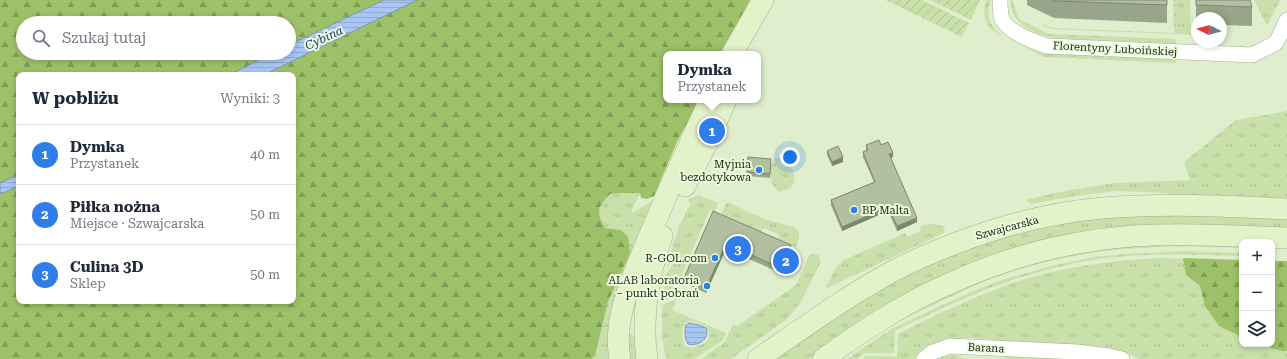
<!DOCTYPE html>
<html lang="pl">
<head>
<meta charset="utf-8">
<style>
  :root { --surface:#fff; --page:#f2f2f3; --text:#1f2937; --muted:#747a83; --line:#e0e1e3; --accent:#307de9 }
  body { margin:0; font-family:"Roboto Serif",serif; background:var(--page); color:var(--text) }
  .controls { position:absolute; right:12px; bottom:12px; display:grid; overflow:hidden; border-radius:8px; box-shadow:0 2px 6px #0003 }
  .controls button { width:36px; height:36px; display:grid; place-items:center; padding:0; border:0; border-bottom:1px solid var(--line); background:var(--surface); color:var(--text); font:20px sans-serif }
  .compass { position:absolute; left:1191px; top:12px; width:36px; height:36px; border-radius:50%; background:var(--surface); box-shadow:0 2px 6px #0003; rotate:275deg }
  .you { position:absolute; left:790px; top:157px; width:14px; height:14px; margin:-10px; border:3px solid #fff; border-radius:50%; background:#1a73e8; box-shadow:0 0 0 6px #1a73e833 }
  .badge { display:grid; place-items:center; width:26px; height:26px; border-radius:50%; background:var(--accent); color:#fff; font-size:13px; font-weight:700 }
  .pin { position:absolute; translate:-50% -50%; border:2px solid #fff; box-shadow:0 1px 4px #0006 }
  .popup { position:absolute; left:663px; top:51px; width:98px; height:52px; box-sizing:border-box; display:grid; place-content:center; border-radius:8px; background:var(--surface); filter:drop-shadow(0 1px 3px #0005); font-size:13px; white-space:nowrap; color:var(--muted) }
  .popup b { font-size:15px; color:var(--text) }
  .popup::after { content:''; position:absolute; left:50%; top:100%; margin-left:-8px; border:8px solid transparent; border-top-color:var(--surface) }
  .list { margin:0; padding:0; list-style:none }
  h2 { display:flex; justify-content:space-between; align-items:center; height:52px; margin:0; padding:0 16px; font-size:17px }
  h2 small { font-size:13px; font-weight:400; color:var(--muted) }
  .list li { display:grid; grid-template-columns:26px 1fr auto; gap:12px; align-items:center; box-sizing:border-box; height:60px; padding:0 16px; border-top:1px solid var(--line) }
  .list b { display:block; font-size:15px; white-space:nowrap }
  .list p { margin:0; font-size:13px; white-space:nowrap; color:var(--muted) }
  .list em { font-size:13px; font-style:normal; color:var(--muted) }
  .icon { flex:none; width:22px; height:22px; fill:none; stroke:currentColor; stroke-width:2; stroke-linecap:round; stroke-linejoin:round }
  .map { position:relative; flex:none; width:1287px; height:359px; overflow:hidden }
  .search { position:absolute; background:var(--surface); box-shadow:0 2px 6px #0003; left:16px; top:16px; width:280px; height:44px; display:flex; align-items:center; gap:10px; box-sizing:border-box; padding:0 14px; border-radius:22px; color:var(--muted); font-size:15px }
  .panel { position:absolute; background:var(--surface); box-shadow:0 2px 6px #0003; left:16px; top:72px; width:280px; height:232px; border-radius:8px }
  .map>svg:first-child { display:block }
  .grass { fill:url(#grass-tufts); fill-rule:evenodd }
  .forest { fill:url(#forest-firs); fill-rule:evenodd }
  .garden { fill:url(#garden-furrows) }
  .water { fill:url(#water-rules); stroke:#7f97b3 }
  .lines { fill:none; stroke-linecap:round; stroke-linejoin:round }
  .street-casing { stroke:#a2b091; stroke-width:16 }
  .secondary-casing { stroke:#a2b091; stroke-width:22 }
  .street { stroke:#fff; stroke-width:15 }
  .secondary { stroke:#e3f2c9; stroke-width:21 }
  .wall { fill:#99a58a }
  .shaded-wall { fill:#7d8671 }
  .building { fill:#b2c0a1; stroke:#7d8671 }
  .poi-dot { fill:#307de9; stroke:#edfcdb; stroke-width:1.5 }
  .labels { text-anchor:middle; dominant-baseline:central; stroke-width:4; stroke-linejoin:round; paint-order:stroke }
  .street-label { font-size:11px; fill:#20261a; stroke:#edfcdb }
  .poi-label { font-size:11px; fill:#20261a; stroke:#edfcdb; text-anchor:end }
  .water-label { font-size:12px; font-style:italic; fill:#0b3c7d; stroke:#edfcdb }
</style>
</head>
<body>
<div class="map">
<svg width="1287" height="359" viewBox="0 0 1287 359">
  <defs>
    <pattern id="grass-tufts" width="24" height="20" patternUnits="userSpaceOnUse"><rect width="24" height="20" fill="#c9e0ab"/><path d="M3 7l-1-3M5 7V3M7 7l1-3M15 17l-1-3M17 17v-4M19 17l1-3" fill="none" stroke="#acc093"/></pattern>
    <pattern id="forest-firs" width="22" height="20" patternUnits="userSpaceOnUse"><rect width="22" height="20" fill="#9dc168"/><path d="M5 1l3.5 6h-7zM16 11l3.5 6h-7z" fill="#809d55"/></pattern>
    <pattern id="garden-furrows" width="10" height="10" patternUnits="userSpaceOnUse"><rect width="10" height="10" fill="#c9e0ab"/><path d="M-1 1l2-2M0 10L10 0M9 11l2-2" fill="none" stroke="#acc093"/></pattern>
    <pattern id="water-rules" width="6" height="5" patternUnits="userSpaceOnUse"><rect width="6" height="5" fill="#a8c7f5"/><path d="M0 2.5h6" fill="none" stroke="#90abd1"/></pattern>
  </defs>
  <rect width="100%" height="100%" fill="#e0eece"/>
  <path class="grass" d="M986 0H991C985 14 990 27 1002 36 986 28 981 18 986 0Z
    M1010 0H1012L1019 19 1049 34 1176 39V44L1062 39C1039 36 1011 27 1010 0Z
    M1176 0H1190L1191 35 1176 34Z
    M1254 0H1280L1267 26Z
    M1023 47 1039 52 1047 53 1176 58V63L1044 57Z
    M1287 111V201L1215 198 1151 192 1116 191 1075 196 1031 204 1026 200 1059 192 1114 183 1190 180 1184 162 1236 120Z
    M780 157V160H782V157L788 160C795 174 801 188 779 192 769 185 768 169 774 159Z
    M621 193H640L631 211 632 213 652 201 650 206 657 209 611 359H593L595 355 608 302 630 253 621 230 605 228C596 211 597 208 610 194Z
    M699 195 718 203 715 211 710 210 672 297 662 302 666 275 674 262 673 257 667 267C672 245 679 222 691 204L687 200 691 198Z
    M727 202 767 220 794 227 799 232V237L796 247 778 239 779 235 764 228 761 232 721 214Z
    M1117 215 1287 217V229L1117 230 850 331 809 359H772L834 317 900 277 992 239 1056 223Z
    M933 224 943 226 945 229 944 233 827 288 826 287 836 268 842 261 905 233 907 237 921 231 920 227 924 225Z
    M1156 244 1242 245V248C1214 247 1185 246 1157 247 1106 249 1054 257 1005 274 968 286 934 306 897 321L970 284 1030 264 1094 250Z
    M1184 251 1242 253V256C1204 255 1165 253 1127 256 1041 263 971 293 895 331L894 353H864L857 359H847L893 328 971 292 1005 279 1055 265 1094 257 1126 254Z
    M811 254H816L819 255 821 262 799 305 786 320 731 359H701L725 342 733 324 737 326 796 285 809 256Z
    M1157 258 1242 260V344H1272V261H1287V359H1140L1128 354 1114 351 972 338C959 338 943 338 931 345 925 348 920 354 914 359H862L865 356 897 357 898 334C933 316 969 299 1007 285 1055 268 1106 261 1157 258Z
    M676 299H677L672 310 726 333 723 340 695 359H666L662 337V305ZM689 321C696 322 709 324 709 334 709 337 707 341 704 343 701 345 696 346 692 348L685 346C682 338 680 325 689 321Z
    M629 334H632L634 337 637 359H629Z
    M1009 356 1049 358V359H1003Z"/>
  <path class="forest" d="M0 0H750L722 54H666V100H699L677 142 654 196 647 199 641 198 640 193H621L610 194C597 208 596 211 605 228L621 230 628 237 630 253 608 302 595 355 592 359H0ZM23 23H289V53H23ZM19 75H293V301H19Z
    M1183 258 1242 260V337L1219 326 1205 306 1200 286 1186 275Z
    M1272 261H1287V351H1282L1257 344H1272Z"/>
  <path class="garden" d="M885 0H922L969 23 962 37Z
    M930 0H980L971 20Z
    M1173 0H1176V34L1051 29 1042 24V23L1052 28 1174 33Z
    M954 355 965 359H939L942 356Z"/>
  <path class="water" d="M384 0H417L264 75H229L273 53H289V45Z
    M19 175V186L0 194V183Z
    M689 323 699 325 706 328C711 339 697 347 688 344 685 340 684 330 686 325Z"/>
  <g class="lines">
    <defs>
      <path id="street" d="M1000 0C1000 6 1000 13 1002 19 1009 33 1033 41 1047 46L1252 55 1276 43 1287 20
        M924 359 933 352 950 346 1077 352 1109 356 1122 359"/>
      <path id="secondary" d="M732 54 763 0
        M685 186 707 143 726 100
        M620 359C613 323 629 286 642 253 650 234 659 214 667 194 681 163 695 131 710 100
        M647 359C641 317 648 276 662 236
        M758 359C803 328 847 296 895 270 958 238 1032 214 1103 208 1164 203 1226 206 1287 209
        M823 359C861 332 901 305 944 286 1003 258 1068 241 1133 236 1184 233 1236 236 1287 238"/>
    </defs>
    <use href="#street" class="street-casing"/>
    <use href="#secondary" class="secondary-casing"/>
    <use href="#street" class="street"/>
    <use href="#secondary" class="secondary"/>
  </g>
  <path class="wall" d="M1027 0H1167V23L1054 18 1027 5Z
    M1196 0 1252 7V26L1221 25V18H1197V24H1196Z
    M866 145H881L893 157 891 158 917 222 897 231 888 211 842 231 831 205V200L874 182 863 157V152L866 151Z
    M827 151 843 162 832 166 827 155Z
    M771 164 770 178 747 176V172Z
    M713 211 791 250 781 273 726 249 706 293 684 283V278Z"/>
  <path class="shaded-wall" d="M893 153V157L889 158V154Z
    M843 157V162L832 166V162Z
    M888 207V211L842 231V227Z
    M917 218V222L897 231V226Z
    M726 244V249L706 293V288Z
    M791 245V250L781 273V268Z"/>
  <path class="building" d="M1053 0H1167V5L1054 1Z
    M1196 0H1250L1252 7 1196 5Z
    M879 140 881 145 888 142 893 153 889 154 917 218 897 226 888 207 842 227 831 200 875 182 863 152 868 150 866 145Z
    M838 146 843 157 832 162 827 151Z
    M748 157 771 159 770 174 747 172Z
    M713 211 791 245 781 268 726 244 706 288 684 278Z"/>
  <g class="poi-dot">
    <circle cx="759" cy="170" r="4"/>
    <circle cx="854" cy="210" r="4"/>
    <circle cx="715" cy="258" r="4"/>
    <circle cx="707" cy="286" r="4"/>
  </g>
  <g class="labels">
    <g class="street-label">
      <text transform="translate(1115 49) rotate(3)">Florentyny Luboińskiej</text>
      <text transform="translate(1007 228) rotate(-15)">Szwajcarska</text>
      <text transform="translate(986 348) rotate(3)">Barana</text>
    </g>
    <g class="poi-label">
      <text x="751" y="164">Myjnia<tspan x="751" dy="13">bezdotykowa</tspan></text>
      <text x="862" y="210" text-anchor="start">BP Malta</text>
      <text x="707" y="258">R-GOL.com</text>
      <text x="699" y="280">ALAB laboratoria<tspan x="699" dy="13">– punkt pobrań</tspan></text>
    </g>
    <g class="water-label">
      <text transform="translate(324 38) rotate(-25)">Cybina</text>
    </g>
  </g>
</svg>
<div class="controls">
<button>+</button>
<button>−</button>
<button><svg class="icon" aria-label="layers" viewBox="0 0 24 24"><path d="M12 4l9 5-9 5-9-5zM3 14l9 5 9-5"/></svg></button>
</div>
<svg class="compass" viewBox="-18 -18 36 36"><path d="M0-13l5 13h-10z" fill="#e53935"/><path d="M0 13l5-13h-10z" fill="#747a83"/></svg>
<div class="you"></div>
<div class="pin badge" style="left:712px;top:131px">1</div>
<div class="popup"><b>Dymka</b>Przystanek</div>
<div class="pin badge" style="left:786px;top:261px">2</div>
<div class="pin badge" style="left:738px;top:249px">3</div>
<div class="search"><svg class="icon" aria-label="search" viewBox="0 0 24 24"><circle cx="10" cy="10" r="6"/><path d="M15 15l6 6"/></svg>Szukaj tutaj</div>
<section class="panel">
<h2>W pobliżu<small>Wyniki: 3</small></h2>
<ul class="list">
<li><span class="badge">1</span><div><b>Dymka</b><p>Przystanek</p></div><em>40 m</em></li>
<li><span class="badge">2</span><div><b>Piłka nożna</b><p>Miejsce · Szwajcarska</p></div><em>50 m</em></li>
<li><span class="badge">3</span><div><b>Culina 3D</b><p>Sklep</p></div><em>50 m</em></li>
</ul>
</section>
</div>
</body>
</html>
